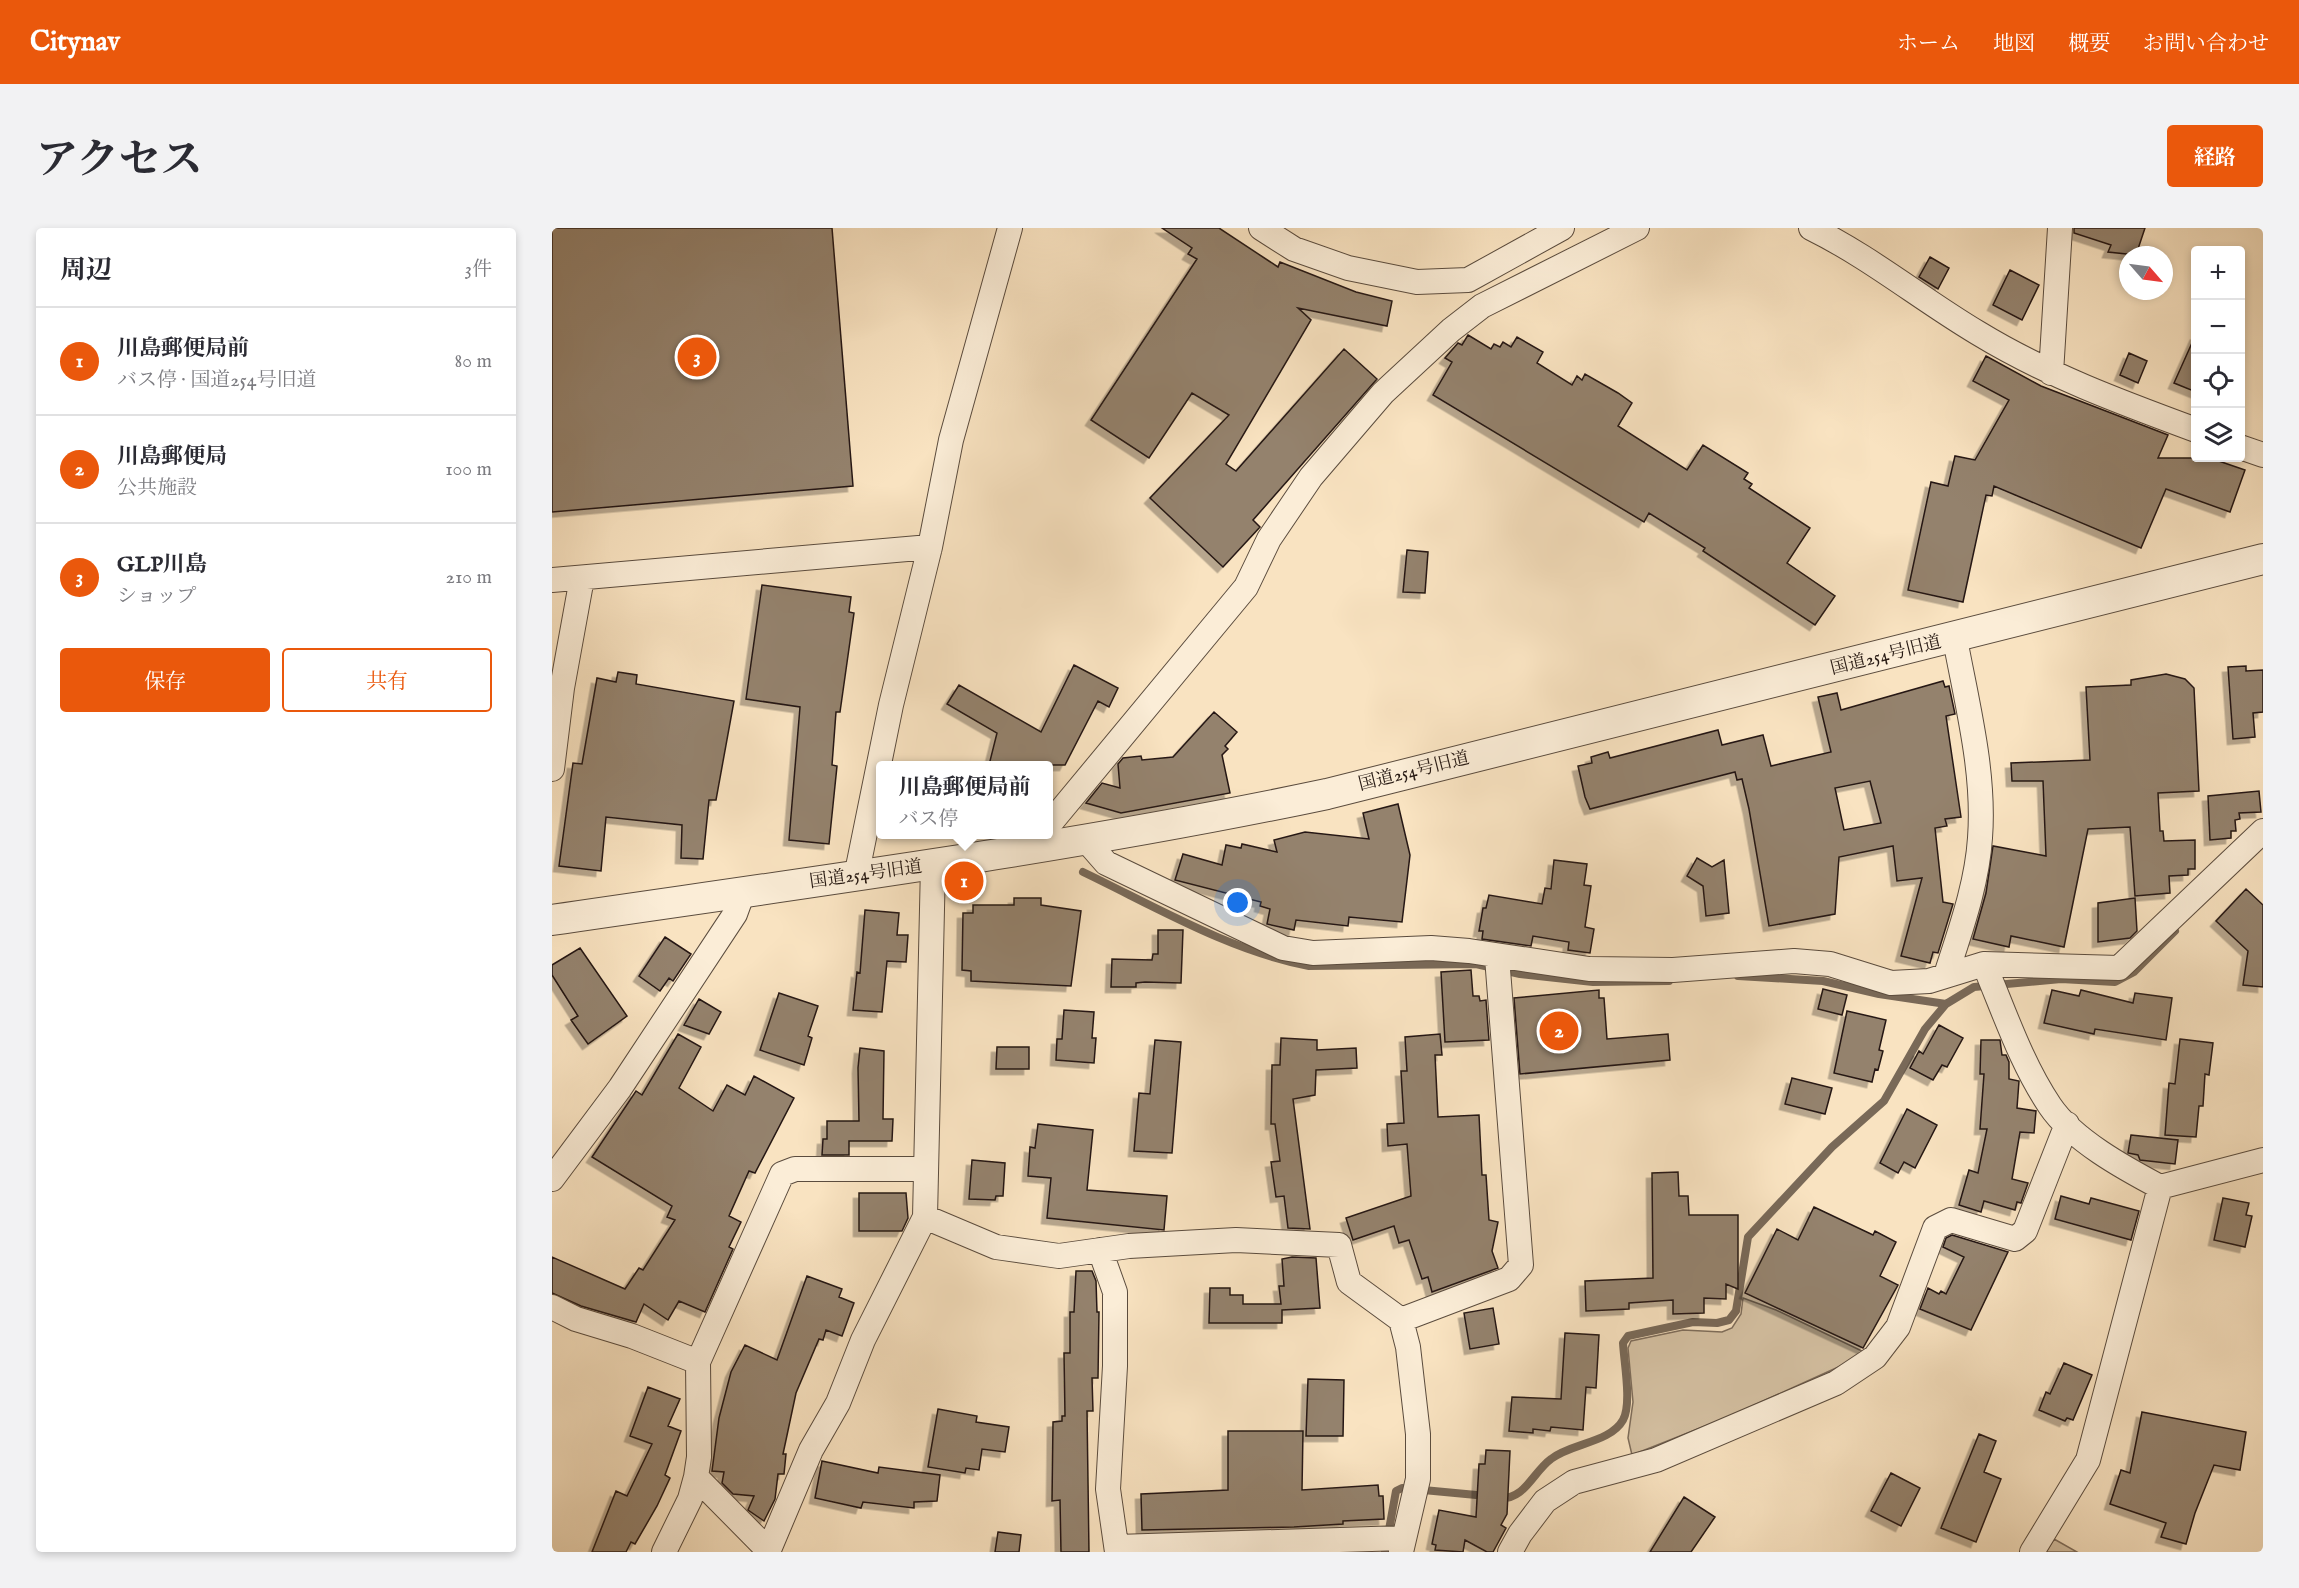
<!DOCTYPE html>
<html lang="ja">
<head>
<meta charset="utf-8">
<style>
  :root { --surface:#fff; --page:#f2f2f3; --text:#2b2b33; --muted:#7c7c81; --line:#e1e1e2; --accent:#ea580c }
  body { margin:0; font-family:"IM FELL English","Noto Serif JP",serif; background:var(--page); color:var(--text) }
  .controls { position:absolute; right:18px; top:18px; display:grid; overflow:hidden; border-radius:6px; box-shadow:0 3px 9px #0003 }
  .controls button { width:54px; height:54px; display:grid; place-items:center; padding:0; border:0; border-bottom:2px solid var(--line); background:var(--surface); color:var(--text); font:30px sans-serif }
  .compass { position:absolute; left:1567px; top:18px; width:54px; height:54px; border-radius:50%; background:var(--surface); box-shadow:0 3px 9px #0003; rotate:118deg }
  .you { position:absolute; left:686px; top:675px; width:21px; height:21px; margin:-15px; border:4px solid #fff; border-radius:50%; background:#1a73e8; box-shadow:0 0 0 9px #1a73e833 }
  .badge { display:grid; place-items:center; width:39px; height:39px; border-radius:50%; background:var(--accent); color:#fff; font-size:20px; font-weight:700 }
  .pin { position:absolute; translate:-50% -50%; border:3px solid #fff; box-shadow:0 2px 6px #0006 }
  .popup { position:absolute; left:324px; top:533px; width:177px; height:78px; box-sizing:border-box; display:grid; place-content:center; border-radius:6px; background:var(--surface); filter:drop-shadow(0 2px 4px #0005); font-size:20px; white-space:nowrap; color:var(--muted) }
  .popup b { font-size:22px; color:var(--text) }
  .popup::after { content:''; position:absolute; left:50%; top:100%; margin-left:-12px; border:12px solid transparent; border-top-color:var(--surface) }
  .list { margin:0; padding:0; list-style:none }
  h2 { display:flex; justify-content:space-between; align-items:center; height:78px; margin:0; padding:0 24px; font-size:26px }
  h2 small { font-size:20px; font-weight:400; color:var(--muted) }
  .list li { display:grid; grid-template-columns:39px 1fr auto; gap:18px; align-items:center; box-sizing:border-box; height:108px; padding:0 24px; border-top:2px solid var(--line) }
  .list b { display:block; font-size:22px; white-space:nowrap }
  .list p { margin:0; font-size:20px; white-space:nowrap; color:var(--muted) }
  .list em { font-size:20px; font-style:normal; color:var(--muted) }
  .actions { display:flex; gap:12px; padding:18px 24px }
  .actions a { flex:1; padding:14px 0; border:2px solid var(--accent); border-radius:6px; text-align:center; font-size:21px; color:var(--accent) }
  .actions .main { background:var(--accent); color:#fff }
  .icon { flex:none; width:33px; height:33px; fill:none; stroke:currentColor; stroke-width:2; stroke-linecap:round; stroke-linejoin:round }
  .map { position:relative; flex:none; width:1711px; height:1324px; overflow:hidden; border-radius:6px }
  header { display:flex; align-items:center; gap:36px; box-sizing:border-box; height:84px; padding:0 30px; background:var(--accent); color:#fff }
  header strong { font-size:28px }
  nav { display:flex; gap:33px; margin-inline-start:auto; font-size:21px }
  .intro { display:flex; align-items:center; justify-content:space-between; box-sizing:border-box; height:144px; padding:0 36px }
  h1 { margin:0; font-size:42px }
  .button { padding:15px 27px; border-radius:6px; background:var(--accent); color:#fff; font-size:21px; font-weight:700 }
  main { display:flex; gap:36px; padding:0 36px }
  aside { flex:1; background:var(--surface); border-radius:6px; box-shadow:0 3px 9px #0003 }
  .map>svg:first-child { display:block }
  .green { fill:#d5c1a3; stroke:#7e6d5b; stroke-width:1.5 }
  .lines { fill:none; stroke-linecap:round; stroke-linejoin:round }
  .stream { stroke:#796958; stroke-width:8 }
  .building { fill:#94826d; stroke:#261913; stroke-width:1.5; fill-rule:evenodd; filter:url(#shadow) }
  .minor-casing { stroke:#5b4c3e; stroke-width:26 }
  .tertiary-casing { stroke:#5b4c3e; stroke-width:32 }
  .minor { stroke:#fbedd7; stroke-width:24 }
  .tertiary { stroke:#fbedd7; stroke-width:30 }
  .labels { text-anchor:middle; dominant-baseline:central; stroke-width:4.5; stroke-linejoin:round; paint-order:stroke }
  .street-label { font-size:18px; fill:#261913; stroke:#fbedd7 }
</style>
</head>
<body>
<header>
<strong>Citynav</strong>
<nav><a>ホーム</a><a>地図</a><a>概要</a><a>お問い合わせ</a></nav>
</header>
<div class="intro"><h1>アクセス</h1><a class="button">経路</a></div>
<main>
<aside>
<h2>周辺<small>3件</small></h2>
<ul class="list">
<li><span class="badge">1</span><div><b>川島郵便局前</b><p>バス停 · 国道254号旧道</p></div><em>80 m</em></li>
<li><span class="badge">2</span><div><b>川島郵便局</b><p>公共施設</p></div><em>100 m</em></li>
<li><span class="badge">3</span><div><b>GLP川島</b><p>ショップ</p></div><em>210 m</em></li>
</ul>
<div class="actions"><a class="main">保存</a><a>共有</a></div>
</aside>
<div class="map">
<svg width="1711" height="1324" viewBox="0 0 1711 1324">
  <defs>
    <filter id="shadow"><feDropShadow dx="-5.5" dy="5.5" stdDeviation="0" flood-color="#0004"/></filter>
  </defs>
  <rect width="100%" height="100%" fill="#f9e3c1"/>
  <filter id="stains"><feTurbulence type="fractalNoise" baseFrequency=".00333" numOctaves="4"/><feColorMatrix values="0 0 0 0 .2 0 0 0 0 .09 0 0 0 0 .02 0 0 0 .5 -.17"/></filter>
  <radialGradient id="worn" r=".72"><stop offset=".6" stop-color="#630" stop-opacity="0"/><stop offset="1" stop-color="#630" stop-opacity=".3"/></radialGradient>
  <path class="green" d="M1191 1070 1224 1082 1312 1124 1304 1131 1176 1189 1080 1227 1076 1210 1081 1174 1076 1120 1079 1113 1131 1102 1170 1104 1180 1100 1189 1086Z
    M1502 1311 1525 1324H1494Z"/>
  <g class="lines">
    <path class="stream" d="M531 644C604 679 678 723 757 738L924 736 968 746 1041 754 1117 753
      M1186 748 1271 753 1327 766 1394 776 1422 759 1509 751 1563 754 1582 744 1623 703
      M947 1270C972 1273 981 1244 999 1231 1019 1215 1058 1215 1071 1192 1080 1176 1072 1134 1071 1115L1076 1108 1141 1094 1165 1095 1177 1092 1184 1083 1196 1009 1280 919 1332 873 1373 801 1394 776
      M833 1324 844 1263 850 1260 935 1268"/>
  </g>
  <path class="building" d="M0 0H280L301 258 0 284Z
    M610 0H667L726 39 728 34 804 64 840 73 835 98 746 80 759 92 674 236 684 243 792 121 825 151 701 292 708 299 671 339 598 270 677 187 640 165 597 230 539 192 645 31 636 26 640 20Z
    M1522 0H1593L1584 27 1556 24 1559 17 1522 5Z
    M1378 29 1397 40 1386 61 1367 49Z
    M1458 42 1487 57 1470 92 1441 77Z
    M1644 106V164L1622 155Z
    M916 107 939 121 942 116 948 119 951 114 959 119 965 109 991 124 985 135 1020 157 1025 148 1030 152 1033 146 1066 165 1080 175 1066 198 1135 242 1151 217 1196 245 1192 251 1200 256 1197 260 1258 300 1235 335 1283 368 1263 397 1151 323 1153 320 1097 285 1092 294 881 167 900 134 893 130 906 115 910 117Z
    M1577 125 1595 133 1586 155 1568 147Z
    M1434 128 1489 158 1616 207 1606 230H1658L1693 242 1678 284 1614 261 1589 320 1442 258 1440 268 1434 267 1411 374 1356 362 1379 254 1396 258 1403 228 1423 232 1457 172 1421 153Z
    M855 322 876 324 873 365 851 364Z
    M210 357 299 369 297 384 302 385 288 484H284L280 537 285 538 277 616 237 612 248 479 194 471Z
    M522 437 566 460 557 479 546 473 513 537H437L445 505 395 476 407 457 489 504Z
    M1694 438V443L1711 442V484L1701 485 1703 509 1681 511 1676 439Z
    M66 444 85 447 84 456 182 473 164 572H157L151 631 129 630 130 597 54 589 49 643 7 638 21 535 30 536 45 450 64 454Z
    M1614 446 1633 451 1642 460 1647 563 1606 565 1608 603H1611L1612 613 1643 612V641H1636V647L1617 648 1618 665 1583 668 1578 599 1536 601 1512 719 1459 708 1457 719 1421 711 1434 665 1441 618 1494 628 1491 553H1460L1459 535 1538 532 1534 459 1579 457V452Z
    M1391 453 1393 459 1397 458 1403 486 1394 488 1409 589 1393 591 1395 598 1383 600 1391 674 1401 676 1386 725 1381 724 1378 735 1349 728 1370 650 1345 653 1341 618 1287 629 1283 686 1217 698 1197 581 1190 551 1185 552 1183 544 1038 581 1033 569 1026 538 1040 535 1039 529 1056 524 1058 530 1166 502 1170 517 1211 507 1219 538 1279 524 1266 469 1285 465 1289 482ZM1318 553 1329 595 1292 602 1283 560Z
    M662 484 685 504 673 518 676 521 670 527 678 565 569 585 534 575 550 555 568 560 566 536 571 530 589 528 590 532 621 529Z
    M1707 563 1709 584 1687 585 1688 591 1683 592 1684 603H1679V610L1658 612 1656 568Z
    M846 576 858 627 850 694 797 689 796 698 744 692 742 702 715 696 718 681 708 678 709 674 623 652 631 626 670 637 674 617 689 620 690 616 725 624 722 612 753 604 817 611 811 585Z
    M1145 630 1160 639 1172 632 1177 685 1154 688 1151 658 1135 648Z
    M1002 632 1035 636 1032 657 1039 658 1033 699 1042 701 1038 725 1016 722 1017 714 981 708 979 718 930 711 931 703H927L931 680H934L937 667 990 676 993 660 999 661Z
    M1694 661 1711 677V759L1691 757 1696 723 1664 693Z
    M462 670H489V677L529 683 519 758 419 753V743L410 742 411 685H421V677H462Z
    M1583 670 1585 703 1578 710 1546 714V675Z
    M313 682 347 685 345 707H356L354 734 335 733 330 784 301 782 305 744 308 745Z
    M606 702H631L629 755 593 754 584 755V759H559L560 731 600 732 601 726H606Z
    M113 709 139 726 121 753 117 750 108 763 87 748Z
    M28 720 75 788 36 816 19 792 26 788 0 747V737Z
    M919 742 921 768H927L928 773 934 772 937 812 893 814 889 744Z
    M1271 761 1295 767 1290 787 1266 781Z
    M1047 762V770H1052L1055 811 1116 806 1118 832 968 846 962 770Z
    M1500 762 1527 768 1529 762 1581 775 1583 765 1620 770 1614 812 1543 801 1542 806 1492 795Z
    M227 765 266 778 256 808 260 810 252 837 208 822Z
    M147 771 169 784 157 806 132 797Z
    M512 782 542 784 540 810H544L542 835 504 832 505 811H510Z
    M1295 783 1334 792 1327 822 1331 823 1326 842 1323 841 1320 854 1282 845Z
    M1387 797 1411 810 1395 839 1390 837 1381 852 1358 840 1367 823 1371 826Z
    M126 806 149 819 127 860 161 883 175 857 193 867 202 848 242 870 203 945 197 943 177 988 189 994 177 1019 181 1021 153 1084 127 1073 116 1092 92 1076 84 1094 29 1078 0 1065V1029L73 1061 87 1040 91 1042 123 992 115 989 120 978 40 929 84 863 90 867Z
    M888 806 890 827H883L886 889 927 887 930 947H934L937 992 946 994 940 1023 946 1040 880 1064 876 1049 870 1051 857 1012 847 1015 842 998 801 1012 794 990 859 968 855 916 836 918 835 896 852 895 849 843H855L853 809Z
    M729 810 765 812V822L804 820 805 840 764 842 763 867 741 871 758 1001 736 1000 732 968 724 969 719 934 728 933 723 896H719L720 837H728Z
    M1628 811 1661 815 1657 847 1653 846 1651 878H1647L1644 909 1613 907 1617 855 1623 856Z
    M603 812 629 814 620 925 582 923 587 865 598 866Z
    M1429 812H1448L1450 827H1454L1457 834V851L1467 853 1465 880 1484 883 1482 905 1468 904 1460 951 1476 955 1469 975 1465 974 1463 982 1432 973 1429 984 1407 977 1417 942 1426 945 1435 901H1428L1432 846H1428Z
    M445 819H477V841H444Z
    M308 820 332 823 331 891H341L340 913H297V927H270L271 911H275V893H307L306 840Z
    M1240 850 1280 860 1273 886 1233 876Z
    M1355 881 1385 897 1363 940 1352 934 1346 945 1328 935Z
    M486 896 541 902 535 962 615 968 612 1002 495 990 499 950 476 948 478 919 483 920Z
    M1579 907 1626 912 1623 936 1588 932 1586 927 1576 925Z
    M420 932 453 935 451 968H444L443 972 417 971Z
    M1126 944 1127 968H1136L1137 987H1186V1061L1174 1056V1071L1152 1070V1085L1121 1086V1072L1077 1075V1081L1034 1083 1033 1053 1101 1050 1100 945Z
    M307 965H354L356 990 350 1003H307Z
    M1509 968 1537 976 1539 970 1587 983 1579 1012 1503 991Z
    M1671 970 1697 975 1694 987 1700 988 1693 1019 1662 1012Z
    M1262 979 1321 1007 1323 1003 1344 1014 1328 1048 1346 1057 1311 1120 1193 1065 1225 1001 1246 1012Z
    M1400 1007 1456 1024 1419 1102 1368 1081 1376 1060 1387 1066 1389 1063 1394 1066 1412 1029 1391 1019 1394 1010Z
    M740 1029 764 1030 768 1080 730 1082V1095H657L658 1060H678V1067H691V1076H729L727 1058H732L730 1031Z
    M524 1043H540L544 1053 545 1084H547L546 1150H540L541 1183H535L537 1324H509L508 1272 500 1273 501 1194 510 1193V1188H513L512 1125H518V1084H522Z
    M255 1048 290 1061 287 1069 302 1075 290 1108 274 1102 271 1112 267 1111 244 1165 231 1226H234L232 1246H226L223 1271 212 1293 196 1282 202 1268 181 1266 170 1255 172 1244 160 1243 167 1190 179 1144 193 1117 225 1132Z
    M941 1080 947 1116 918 1121 912 1085Z
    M1013 1105 1047 1107 1044 1160 1034 1159 1031 1202 999 1199 998 1203 981 1201V1205L957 1203 960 1169 1009 1171Z
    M1512 1135 1540 1147 1521 1192 1515 1190 1513 1193 1487 1182 1494 1164 1498 1166Z
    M756 1151 792 1152 791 1208H754Z
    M96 1159 128 1171 116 1198 129 1203 113 1247 118 1250 105 1278 83 1316 79 1314 74 1324H40L64 1263 75 1268 100 1216 78 1208Z
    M386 1181 425 1188 424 1194 457 1199 453 1224 430 1221 427 1242 414 1240 413 1245 376 1239Z
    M1590 1184 1694 1204 1688 1242 1662 1237 1643 1285 1634 1316 1609 1309 1614 1295 1558 1276 1569 1242 1578 1245Z
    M676 1203H751L750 1262 826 1257 827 1268H831L832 1291 791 1293V1296L742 1299 590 1302 589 1266 676 1262Z
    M1427 1206 1444 1213 1432 1244 1449 1251 1424 1314 1389 1300Z
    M934 1222 958 1223 955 1286 949 1297 954 1300 941 1324H935L913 1312 911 1324 883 1322 884 1317 880 1316 887 1282 924 1289 927 1236H933Z
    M270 1233 326 1245 327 1239 388 1247 385 1273 362 1274V1280L311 1274 309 1280 263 1270Z
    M1339 1245 1368 1260 1349 1298 1319 1283Z
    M1132 1269 1163 1289 1139 1324H1098Z
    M446 1304 469 1307 467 1324H443Z"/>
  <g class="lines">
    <defs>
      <path id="minor" d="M709 0 742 21 796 40 865 54 916 52 1010 0
        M1259 0C1318 29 1369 71 1426 105 1495 147 1568 174 1644 202
        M1499 145 1508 0
        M1688 219 1711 227
        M0 352 378 319
        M0 541 10 460 30 350
        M496 598 694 359 717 311 759 249 831 165 899 102 930 78 1085 0
        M533 611 554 635 731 720 761 725 879 720 917 723 1037 741 1121 742 1242 733 1278 736 1339 755 1377 753 1432 736 1567 740 1711 603
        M304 649 339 477 378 319 399 212 458 0
        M1432 736C1452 783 1469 835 1498 878 1521 912 1572 940 1608 959L1711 932
        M1394 747C1408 703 1425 657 1428 610 1433 544 1415 476 1403 411
        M0 951 68 860 183 686 191 664
        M373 989 444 1019 507 1028 577 1018 684 1012 787 1017 797 1054 849 1092 856 1119 866 1206V1251L849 1324
        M548 1022 563 1064V1138L556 1261 565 1324
        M0 1079 24 1091 80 1108 146 1134
        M849 1092 957 1051 969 1037 945 729
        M144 1249 216 1322
        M565 1319 851 1310
        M112 1324 138 1271 144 1249 147 1229 146 1134 230 946 243 941H374
        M216 1324 259 1222 286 1175 311 1112 373 989 381 637
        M958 1324 968 1306 993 1273 1022 1254 1104 1232 1284 1155 1323 1129 1346 1099 1383 1000 1399 992 1463 1011 1473 1003 1515 896
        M1480 1324 1536 1232 1608 959"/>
      <path id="tertiary" d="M0 692C259 654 519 620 775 566L1711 331"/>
    </defs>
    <use href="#minor" class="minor-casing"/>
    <use href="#tertiary" class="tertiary-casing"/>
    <use href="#minor" class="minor"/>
    <use href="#tertiary" class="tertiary"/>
  </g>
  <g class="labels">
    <g class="street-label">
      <text transform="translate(1334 428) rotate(-14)">国道254号旧道</text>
      <text transform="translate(862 544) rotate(-14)">国道254号旧道</text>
      <text transform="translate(314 647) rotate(-8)">国道254号旧道</text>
    </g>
  </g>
  <rect width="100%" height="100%" filter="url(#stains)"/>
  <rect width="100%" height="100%" fill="url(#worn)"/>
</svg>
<div class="controls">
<button>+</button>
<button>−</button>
<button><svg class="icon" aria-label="locate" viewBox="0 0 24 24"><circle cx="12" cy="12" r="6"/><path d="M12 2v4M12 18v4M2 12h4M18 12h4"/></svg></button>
<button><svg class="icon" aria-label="layers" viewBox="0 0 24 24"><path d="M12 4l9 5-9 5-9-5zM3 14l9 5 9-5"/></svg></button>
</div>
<svg class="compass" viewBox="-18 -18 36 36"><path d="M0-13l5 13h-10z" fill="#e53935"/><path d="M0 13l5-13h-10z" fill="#7c7c81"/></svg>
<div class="you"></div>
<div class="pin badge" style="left:412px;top:653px">1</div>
<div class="popup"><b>川島郵便局前</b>バス停</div>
<div class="pin badge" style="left:1007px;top:803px">2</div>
<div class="pin badge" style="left:145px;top:129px">3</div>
</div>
</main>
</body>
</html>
